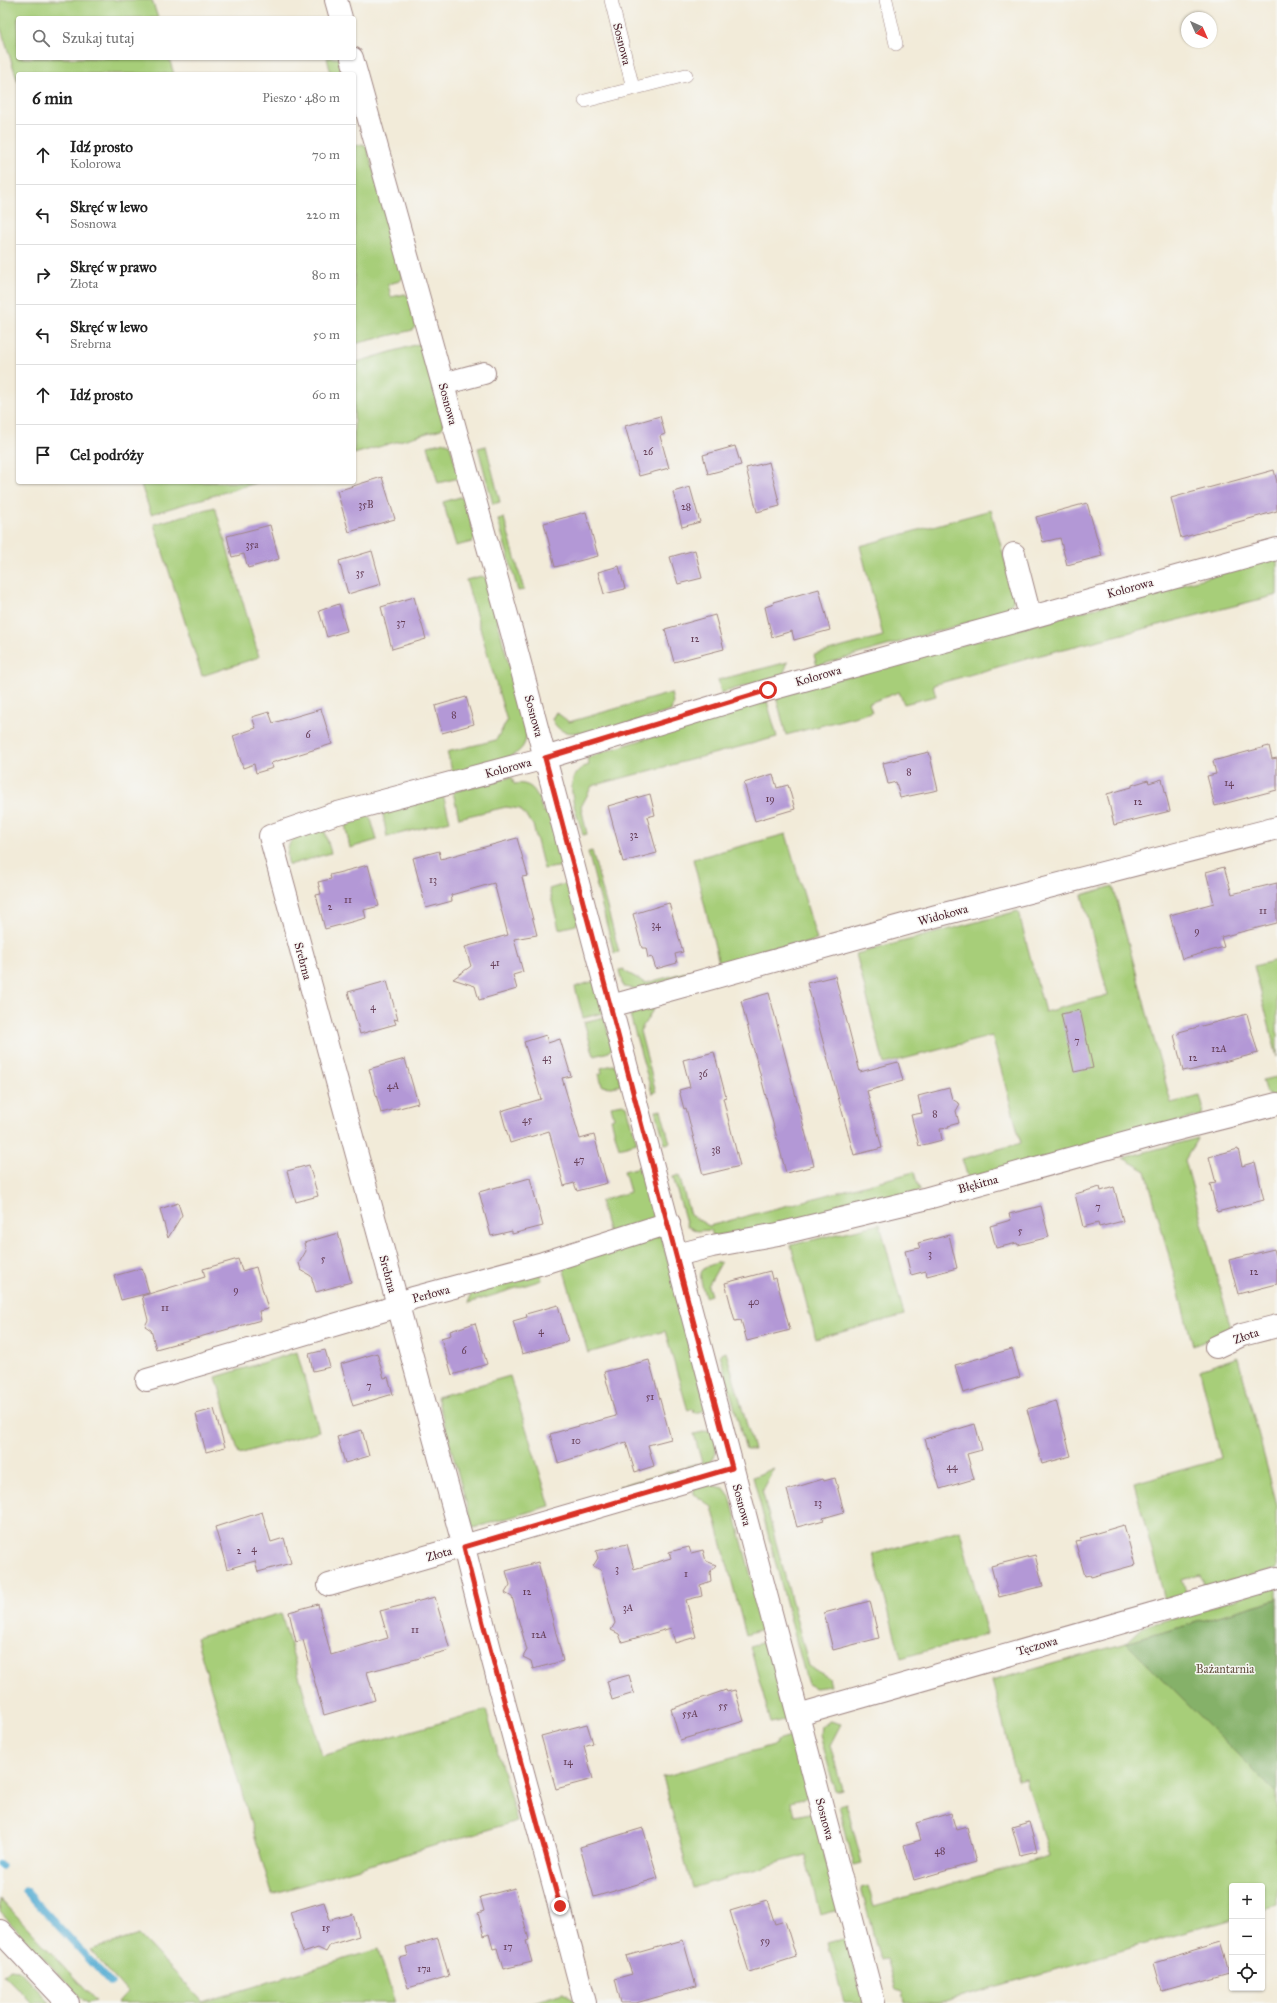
<!DOCTYPE html>
<html lang="pl">
<head>
<meta charset="utf-8">
<style>
  :root { --surface:#fff; --page:#f2f2f2; --text:#222; --muted:#767676; --line:#e0e0e0 }
  body { margin:0; font-family:"IM FELL Great Primer",serif; background:var(--page); color:var(--text) }
  .controls { position:absolute; right:12px; bottom:12px; display:grid; overflow:hidden; border-radius:4px; box-shadow:0 1px 3px #0004 }
  .controls button { width:36px; height:36px; display:grid; place-items:center; padding:0; border:0; border-bottom:1px solid var(--line); background:var(--surface); color:var(--text); font:20px sans-serif }
  .compass { position:absolute; left:1181px; top:12px; width:36px; height:36px; border-radius:50%; background:var(--surface); box-shadow:0 1px 3px #0004; rotate:135deg }
  .stop { position:absolute; width:12px; height:12px; margin:-9px; border:3px solid #d93025; border-radius:50%; background:#fff }
  .stop.end { background:#d93025; border-color:#fff; box-shadow:0 1px 4px #0008 }
  .list { margin:0; padding:0; list-style:none }
  h2 { display:flex; justify-content:space-between; align-items:center; height:52px; margin:0; padding:0 16px; font-size:17px }
  h2 small { font-size:13px; font-weight:400; color:var(--muted) }
  .list li { display:grid; grid-template-columns:26px 1fr auto; gap:12px; align-items:center; box-sizing:border-box; height:60px; padding:0 16px; border-top:1px solid var(--line) }
  .list b { display:block; font-size:15px; white-space:nowrap }
  .list p { margin:0; font-size:13px; white-space:nowrap; color:var(--muted) }
  .list em { font-size:13px; font-style:normal; color:var(--muted) }
  .icon { flex:none; width:22px; height:22px; fill:none; stroke:currentColor; stroke-width:2; stroke-linecap:round; stroke-linejoin:round }
  .map { position:relative; flex:none; width:1277px; height:2003px; overflow:hidden }
  .search { position:absolute; background:var(--surface); box-shadow:0 1px 3px #0004; left:16px; top:16px; width:340px; height:44px; display:flex; align-items:center; gap:10px; box-sizing:border-box; padding:0 14px; border-radius:4px; color:var(--muted); font-size:15px }
  .panel { position:absolute; background:var(--surface); box-shadow:0 1px 3px #0004; left:16px; top:72px; width:340px; height:412px; border-radius:4px }
  .map>svg:first-child { display:block }
  .green { fill:#a7ce79; stroke:#787652 }
  .forest { fill:#85b169; stroke:#68684a }
  .lines { fill:none; stroke-linecap:round; stroke-linejoin:round }
  .stream { stroke:#57add3; stroke-width:7 }
  .building { fill:#b398d6 }
  .service-casing { stroke:#9e8582; stroke-width:14 }
  .minor-casing { stroke:#9e8582; stroke-width:24 }
  .tertiary-casing { stroke:#9e8582; stroke-width:24 }
  .service { stroke:#fff; stroke-width:13 }
  .minor { stroke:#fff; stroke-width:22 }
  .tertiary { stroke:#fff; stroke-width:22 }
  .route { stroke:#d93025; stroke-width:5 }
  .labels { text-anchor:middle; dominant-baseline:central; stroke-width:3; stroke-linejoin:round; paint-order:stroke }
  .number-label { font-size:10px; fill:#643d56 }
  .street-label { font-size:12px; fill:#4a1f2b; stroke:#f6f6f2 }
  .park-label { font-size:12px; fill:#665442; stroke:#f6f6f2 }
</style>
</head>
<body>
<div class="map">
<svg width="1277" height="2003" viewBox="0 0 1277 2003">
  <rect width="100%" height="100%" fill="#f6f6f2"/>
  <filter id="ink" filterUnits="userSpaceOnUse"><feTurbulence type="fractalNoise" baseFrequency=".025" numOctaves="2"/><feDisplacementMap in="SourceGraphic" scale="8" xChannelSelector="R" yChannelSelector="G"/><feConvolveMatrix kernelMatrix="1 2 1 2 8 2 1 2 1" color-interpolation-filters="sRGB"/></filter>
  <filter id="wash" filterUnits="userSpaceOnUse"><feTurbulence type="fractalNoise" baseFrequency=".012" numOctaves="4" result="noise"/><feDisplacementMap in="SourceGraphic" scale="16" xChannelSelector="R" yChannelSelector="G"/><feGaussianBlur stdDeviation="0.9" result="paint"/><feColorMatrix in="noise" values="0 0 0 0 0 0 0 0 0 0 0 0 0 0 0 0 0 1.4 0 .05"/><feComposite in="paint" operator="in"/></filter>
  <g filter="url(#wash)">
    <rect width="100%" height="100%" fill="#f2ebd9"/>
    <path class="green" d="M0 0H152L158 18H18V58H169L174 74H18V82L0 26Z
      M327 58H342L346 72 331 74Z
      M363 144 367 147 403 277 400 281 388 284 391 297 405 294 409 297 416 325 413 330 354 344V146Z
      M418 344 422 346 444 425 441 429 354 454V363Z
      M445 442 450 445 459 478 438 483 428 446Z
      M486 446 500 502 493 504 478 448Z
      M140 482H259L151 514Z
      M460 497 465 500 475 538 472 542 456 546 443 502Z
      M215 507 259 657 202 676 154 524Z
      M991 510 1015 597 1008 611 817 666 814 655 883 636 860 546Z
      M504 518 524 590 518 591 498 520Z
      M1277 558V595L1048 653 933 685 936 696 904 704 899 692 869 703 872 712 786 735 776 696Z
      M481 576 486 578 527 733C526 739 525 745 520 750 511 760 469 769 453 774L447 752 496 740 507 721 466 580Z
      M788 662 783 675 721 693 718 680Z
      M671 693 673 702 671 711 581 738 580 732C566 734 558 732 552 719L556 712 569 722Z
      M767 701 777 737 592 786 581 807 587 834 583 835C577 813 558 773 589 765L587 758 603 752Z
      M512 777 514 784C534 781 538 795 543 812L549 810 564 866 544 869 533 825 520 809 506 807 459 818 453 792Z
      M443 795 450 821 387 837 383 815 385 810Z
      M367 815 371 819 377 840 350 848 345 824 349 819Z
      M323 825 331 853 289 865C281 838 301 832 323 825Z
      M786 834 817 940 638 989 623 987 619 970 624 969V971L646 983 719 963 693 859Z
      M592 851 619 952 614 953 588 852Z
      M565 884 569 887 578 921 576 925 559 929 549 889Z
      M1113 886 1171 1103 1200 1096 1203 1107 1202 1115 968 1178 962 1159 1021 1143 992 1036 884 1064 856 954 1018 911 1045 1012 1108 995 1082 895Z
      M1277 960V1057L1254 966Z
      M594 981 603 1013 583 1018 575 987Z
      M644 1007 654 1008 640 1031 656 1092 652 1093 630 1015 638 1008Z
      M604 1017 612 1048 609 1052 594 1056 584 1022Z
      M613 1065 617 1067 621 1085 612 1087 602 1086 599 1074 602 1073 601 1068Z
      M1277 1077V1095L1270 1096 1265 1090 1262 1080Z
      M623 1104 627 1106 637 1143 619 1148 611 1119 614 1118 611 1106Z
      M661 1110 670 1143 665 1144 656 1111Z
      M1198 1138 1185 1160 1231 1328 1193 1346 1146 1171 1123 1158Z
      M640 1167 644 1169 656 1215 649 1223 609 1234 600 1201 630 1192 624 1171Z
      M914 1172 920 1191 791 1223 713 1236 711 1230 697 1231 687 1226 673 1177 679 1175 690 1215 709 1226Z
      M880 1224 904 1315 816 1339 791 1245Z
      M661 1235 707 1410 694 1413 693 1409 688 1411 665 1331 588 1353 562 1264Z
      M720 1262 721 1263 708 1286 711 1295 705 1297C700 1275 694 1269 720 1262Z
      M539 1270 542 1280 469 1303 471 1291Z
      M297 1352 319 1431 239 1454 216 1377Z
      M726 1352 729 1362 754 1450H746L720 1354Z
      M1238 1357 1277 1505V1568L1205 1588 1201 1575 1182 1580 1187 1594 1165 1600 1134 1483 1221 1459 1200 1370Z
      M510 1376 550 1506 473 1528 437 1397Z
      M712 1430C716 1445 720 1451 709 1464L623 1491 619 1486 702 1463 694 1434Z
      M774 1468 762 1490 809 1666 829 1678 831 1686 816 1688 808 1684 806 1678 753 1477Z
      M711 1485 724 1488 730 1496 764 1626 762 1630 746 1635 712 1507 694 1494V1488Z
      M960 1530 987 1634 901 1658 873 1554Z
      M1277 1587V1599L1127 1643 1277 1794V1906L1262 1910V1886H1232V1919L938 2003H905L903 1992 896 1990 887 1959 880 1960 861 1888 868 1886 874 1906 1049 1856 1026 1779 1018 1781 992 1681 1126 1643 1143 1627Z
      M281 1613 322 1756 486 1710 517 1821 272 1894 196 1638Z
      M765 1642 769 1645 789 1719 771 1723 750 1646Z
      M830 1721 841 1724 830 1745 842 1789 835 1791 820 1734 821 1726Z
      M790 1737 794 1740 808 1794 806 1798 791 1802 794 1816 810 1813 814 1815 839 1910 820 1915 805 1855 692 1888 663 1777 777 1744 776 1741Z
      M846 1803 862 1863 854 1865 839 1805Z
      M1 1899 96 2001 86 2003 0 1912Z
      M139 1935 203 2002 378 1949 395 2003H117L127 1992 90 1950Z
      M843 1939 847 1941 864 2003H844L828 1943Z
      M10 1969 19 1970 50 2003H32L4 1975Z
      M564 1993 574 1999 575 2003H530Z"/>
    <path class="forest" d="M1277 1599V1794L1126 1643Z"/>
    <g class="lines">
      <path class="stream" d="M0 1864 2 1866
        M25 1890 111 1983"/>
    </g>
    <g id="blocks">
      <path class="building" d="M660 416 665 434 660 436 669 468 639 476 625 426Z
        M735 446 741 465 708 474 703 455Z
        M769 462 780 506 757 512 746 468Z
        M1274 470 1277 482V511L1181 538 1171 498Z
        M382 477 395 519 349 532 337 491Z
        M690 487 700 522 682 527 673 492Z
        M1087 503 1102 556 1067 565 1060 538 1043 542 1036 517Z
        M586 512 598 556 555 567 544 523Z
        M270 525 279 559 248 568 244 554 232 557 227 536Z
        M695 550 702 578 678 584 670 557Z
        M372 551 381 584 348 594 339 561Z
        M619 566 625 589 604 594 598 572Z
        M819 589 830 630 794 640 792 631 772 637 765 607 774 604 773 602Z
        M414 597 426 639 392 649 381 607Z
        M339 604 347 631 327 637 319 611Z
        M715 615 724 649 674 662 665 629Z
        M466 697 474 724 442 733 435 706Z
        M321 709 332 744 271 763 273 768 256 773 254 764 243 768 233 736 256 728 252 717 269 712 273 723Z
        M1269 746 1272 759 1277 758V790L1215 806 1207 776 1216 774 1213 761Z
        M929 752 938 790 900 798 896 782 888 784 883 763Z
        M773 774 777 788 788 785 795 809 755 821 744 783Z
        M1162 779 1170 811 1114 825 1107 794 1132 787V785L1148 780 1149 783Z
        M650 794 655 815 647 817 657 853 623 862 608 806Z
        M517 838 528 876 522 877 537 935 514 939 523 972 513 975 517 989 479 1000 475 986 453 979 471 966 465 947 508 935 494 883 451 895 452 901 426 908 413 858 439 851 441 859Z
        M368 865 379 906 364 910 366 918 325 929 316 895 321 894 318 882 331 879 330 875Z
        M1224 867 1232 894 1277 883V923L1221 937 1224 947 1182 959 1170 915 1214 903 1206 872Z
        M669 903 683 952 675 954 677 963 656 969 652 957 648 958 646 948H642L633 914Z
        M835 976 860 1072 898 1062 903 1081 867 1091 882 1148 854 1155 807 983Z
        M387 981 398 1020 394 1019 396 1024 360 1034 348 992Z
        M769 993 814 1166 786 1173 741 1001Z
        M1080 1010 1093 1068 1074 1072 1061 1014Z
        M1247 1014 1258 1053 1189 1071 1188 1070 1183 1071 1174 1035 1179 1034V1032Z
        M546 1035 548 1043 560 1039 571 1076 562 1078 580 1139 594 1135 607 1183 577 1191 574 1183 564 1186 549 1131 510 1143 501 1111 541 1099 524 1042Z
        M714 1052 726 1097 723 1098 740 1166 703 1175 686 1108 684 1109 679 1090 690 1087 683 1060Z
        M405 1059 418 1103 381 1113 369 1069Z
        M949 1088 952 1099 960 1104 956 1111 959 1123 948 1126 949 1128 940 1129 942 1140 919 1146 911 1115 922 1113 918 1096Z
        M1238 1149 1242 1166 1255 1162 1264 1200 1217 1212 1210 1184 1216 1183 1209 1157Z
        M309 1165 318 1196 296 1202 287 1171Z
        M530 1178 543 1226 512 1234V1231L491 1236 479 1192Z
        M1100 1187 1101 1191 1114 1187 1123 1221 1099 1227 1098 1223 1083 1227 1075 1194Z
        M178 1203 182 1215 168 1238 160 1209Z
        M1041 1206 1049 1237 1018 1245 1017 1243 996 1248 990 1226 1011 1220 1009 1214Z
        M338 1233 351 1282 316 1292 311 1276 301 1270 299 1263 306 1251 304 1243Z
        M949 1235 957 1268 927 1276 926 1271 911 1275 905 1251 920 1248 918 1243Z
        M1274 1249 1277 1261V1284L1238 1294 1229 1260Z
        M238 1259 242 1271 256 1267 268 1309 259 1311 261 1320 156 1349 151 1330 145 1326 148 1320 142 1296 205 1277 203 1269Z
        M142 1268 149 1293 121 1300 114 1276Z
        M770 1271 772 1279 776 1278 790 1330 747 1341 741 1320 735 1321 725 1283Z
        M558 1305 568 1341 522 1354 513 1321 527 1317 526 1314Z
        M475 1323 487 1364 452 1375 441 1338 451 1335 450 1331Z
        M1012 1349 1020 1377 963 1393 955 1365Z
        M325 1350 330 1367 313 1371 309 1354Z
        M377 1353 384 1378 388 1377 393 1394 353 1406 341 1364Z
        M649 1360 671 1439 648 1445 654 1466 635 1472 626 1442 558 1463 550 1434 616 1416 604 1372Z
        M1056 1401 1071 1456 1042 1464 1027 1409Z
        M214 1409 225 1447 206 1452 196 1414Z
        M975 1424 982 1450 967 1454 974 1479 940 1489 925 1439Z
        M362 1430 369 1456 345 1463 337 1437Z
        M835 1478 844 1512 823 1518 824 1520 797 1527 787 1490 823 1479 824 1481Z
        M262 1512 271 1542 284 1538 291 1563 258 1572 255 1561 227 1569 215 1527Z
        M1124 1525 1135 1565 1091 1577 1090 1575 1085 1576 1075 1541 1081 1540 1080 1538Z
        M627 1544 634 1569 671 1558 669 1552 689 1547 691 1553 703 1550 706 1561 716 1565 710 1572 711 1581 700 1585 702 1596 686 1600 696 1637 675 1643 671 1628 622 1642 619 1634 611 1630 615 1623 601 1570 593 1566 598 1558 596 1551Z
        M1035 1555 1043 1586 999 1597 991 1566Z
        M538 1562 563 1661 533 1669 531 1661 523 1657 527 1650 512 1597 505 1593 510 1585 506 1571Z
        M435 1597 450 1650 367 1672 375 1700 324 1715 303 1640 296 1642 289 1612 318 1604 331 1655 388 1638 380 1611Z
        M870 1601 879 1638 833 1650 824 1613Z
        M629 1675 634 1693 612 1700 607 1681Z
        M726 1690 727 1692 735 1690 744 1721 680 1740 671 1709Z
        M587 1724 593 1743 584 1746 593 1779 556 1789 541 1736Z
        M951 1813 956 1830 967 1827 976 1862 914 1880 904 1845 921 1840 916 1823Z
        M1029 1822 1037 1851 1020 1855 1012 1827Z
        M643 1828 658 1878 594 1897 580 1847Z
        M515 1888 529 1940 526 1941 532 1962 503 1969 497 1948 493 1949 489 1934 484 1936 478 1913 484 1911 480 1897Z
        M767 1900 775 1924 785 1921 796 1957 749 1972 730 1911Z
        M324 1902 330 1920 353 1914 359 1936 330 1945 326 1952 318 1948 303 1953 290 1912Z
        M438 1938 449 1976 408 1988 399 1958 408 1956 406 1947Z
        M683 1940 696 1986 636 2003H621L615 1979 632 1974 626 1956Z
        M1221 1943 1230 1972 1162 1991 1154 1963Z"/>
    </g>
  </g>
  <g filter="url(#ink)">
    <use href="#blocks" fill-opacity="0" stroke="#9e8582" stroke-width="1"/>
    <g class="lines">
      <defs>
        <path id="service" d="M611 0 633 88
          M886 0 896 44
          M585 101 686 75"/>
        <path id="minor" d="M336 0 341 18
          M352 58 512 633 874 2003
          M443 384 484 373
          M1014 554 1030 616
          M611 1006 936 916 1277 828
          M677 1255 712 1246 778 1234 924 1199 1159 1134 1277 1104
          M1216 1347 1242 1335 1277 1326
          M147 1380 385 1310 413 1298 543 1263 669 1223
          M329 1585 732 1468
          M798 1715 1277 1578
          M585 2003C546 1851 501 1700 464 1547L270 836 334 814 545 758 768 690 1277 549"/>
        <path id="tertiary" d="M0 1931 68 2003"/>
      </defs>
      <use href="#service" class="service-casing"/>
      <use href="#minor" class="minor-casing"/>
      <use href="#tertiary" class="tertiary-casing"/>
      <use href="#service" class="service"/>
      <use href="#minor" class="minor"/>
      <use href="#tertiary" class="tertiary"/>
    </g>
  </g>
  <g class="lines" filter="url(#ink)">
    <path class="route" d="M560 1906 483 1623 464 1547 732 1468 545 758 768 690"/>
  </g>
  <g class="labels">
    <g class="number-label">
      <text x="648" y="452">26</text>
      <text x="366" y="505">35B</text>
      <text x="686" y="507">28</text>
      <text x="252" y="545">35a</text>
      <text x="360" y="573">35</text>
      <text x="401" y="623">37</text>
      <text x="695" y="639">12</text>
      <text x="454" y="715">8</text>
      <text x="308" y="735">6</text>
      <text x="909" y="772">8</text>
      <text x="1229" y="783">14</text>
      <text x="770" y="799">19</text>
      <text x="1138" y="802">12</text>
      <text x="634" y="835">32</text>
      <text x="433" y="880">13</text>
      <text x="348" y="900">11</text>
      <text x="330" y="907">2</text>
      <text x="1263" y="911">11</text>
      <text x="656" y="925">34</text>
      <text x="1197" y="931">9</text>
      <text x="495" y="963">41</text>
      <text x="373" y="1007">4</text>
      <text x="1077" y="1041">7</text>
      <text x="1219" y="1049">12A</text>
      <text x="547" y="1058">43</text>
      <text x="1193" y="1058">12</text>
      <text x="703" y="1074">36</text>
      <text x="393" y="1086">4A</text>
      <text x="935" y="1114">8</text>
      <text x="527" y="1120">45</text>
      <text x="716" y="1150">38</text>
      <text x="579" y="1160">47</text>
      <text x="1098" y="1207">7</text>
      <text x="1020" y="1231">5</text>
      <text x="930" y="1254">3</text>
      <text x="323" y="1259">5</text>
      <text x="1254" y="1272">12</text>
      <text x="236" y="1290">9</text>
      <text x="754" y="1302">40</text>
      <text x="165" y="1308">11</text>
      <text x="541" y="1331">4</text>
      <text x="464" y="1351">6</text>
      <text x="369" y="1386">7</text>
      <text x="650" y="1397">51</text>
      <text x="576" y="1441">10</text>
      <text x="952" y="1467">44</text>
      <text x="818" y="1503">13</text>
      <text x="254" y="1549">4</text>
      <text x="239" y="1551">2</text>
      <text x="617" y="1569">3</text>
      <text x="686" y="1574">1</text>
      <text x="527" y="1592">12</text>
      <text x="628" y="1608">3A</text>
      <text x="415" y="1630">11</text>
      <text x="539" y="1635">12A</text>
      <text x="723" y="1706">55</text>
      <text x="690" y="1714">55A</text>
      <text x="568" y="1762">14</text>
      <text x="940" y="1851">48</text>
      <text x="326" y="1928">15</text>
      <text x="765" y="1941">59</text>
      <text x="508" y="1947">17</text>
      <text x="424" y="1969">17a</text>
    </g>
    <g class="street-label">
      <text transform="translate(622 44) rotate(76)">Sosnowa</text>
      <text transform="translate(448 404) rotate(75)">Sosnowa</text>
      <text transform="translate(1130 588) rotate(-15)">Kolorowa</text>
      <text transform="translate(818 676) rotate(-16)">Kolorowa</text>
      <text transform="translate(534 716) rotate(75)">Sosnowa</text>
      <text transform="translate(508 768) rotate(-15)">Kolorowa</text>
      <text transform="translate(943 915) rotate(-15)">Widokowa</text>
      <text transform="translate(303 961) rotate(75)">Srebrna</text>
      <text transform="translate(978 1184) rotate(-15)">Błękitna</text>
      <text transform="translate(388 1274) rotate(75)">Srebrna</text>
      <text transform="translate(431 1294) rotate(-15)">Perłowa</text>
      <text transform="translate(1246 1336) rotate(-19)">Złota</text>
      <text transform="translate(742 1505) rotate(75)">Sosnowa</text>
      <text transform="translate(439 1554) rotate(-16)">Złota</text>
      <text transform="translate(1037 1646) rotate(-16)">Tęczowa</text>
      <text transform="translate(825 1819) rotate(75)">Sosnowa</text>
    </g>
    <g class="park-label">
      <text x="1225" y="1669">Bażantarnia</text>
    </g>
  </g>
</svg>
<div class="controls">
<button>+</button>
<button>−</button>
<button><svg class="icon" aria-label="locate" viewBox="0 0 24 24"><circle cx="12" cy="12" r="6"/><path d="M12 2v4M12 18v4M2 12h4M18 12h4"/></svg></button>
</div>
<svg class="compass" viewBox="-18 -18 36 36"><path d="M0-13l5 13h-10z" fill="#e53935"/><path d="M0 13l5-13h-10z" fill="#767676"/></svg>
<div class="stop" style="left:768px;top:690px"></div>
<div class="stop end" style="left:560px;top:1906px"></div>
<div class="search"><svg class="icon" aria-label="search" viewBox="0 0 24 24"><circle cx="10" cy="10" r="6"/><path d="M15 15l6 6"/></svg>Szukaj tutaj</div>
<section class="panel">
<h2>6 min<small>Pieszo · 480 m</small></h2>
<ul class="list">
<li><svg class="icon" aria-label="ahead" viewBox="0 0 24 24"><path d="M12 20V5M6 11l6-6 6 6"/></svg><div><b>Idź prosto</b><p>Kolorowa</p></div><em>70 m</em></li>
<li><svg class="icon" aria-label="left" viewBox="0 0 24 24"><path d="M17 20v-9H6M10 6l-5 5 5 5"/></svg><div><b>Skręć w lewo</b><p>Sosnowa</p></div><em>220 m</em></li>
<li><svg class="icon" aria-label="right" viewBox="0 0 24 24"><path d="M7 20v-9h11M14 6l5 5-5 5"/></svg><div><b>Skręć w prawo</b><p>Złota</p></div><em>80 m</em></li>
<li><svg class="icon" aria-label="left" viewBox="0 0 24 24"><path d="M17 20v-9H6M10 6l-5 5 5 5"/></svg><div><b>Skręć w lewo</b><p>Srebrna</p></div><em>50 m</em></li>
<li><svg class="icon" aria-label="ahead" viewBox="0 0 24 24"><path d="M12 20V5M6 11l6-6 6 6"/></svg><div><b>Idź prosto</b></div><em>60 m</em></li>
<li><svg class="icon" aria-label="arrive" viewBox="0 0 24 24"><path d="M6 21V4h12l-3 4 3 4H6"/></svg><div><b>Cel podróży</b></div></li>
</ul>
</section>
</div>
</body>
</html>
